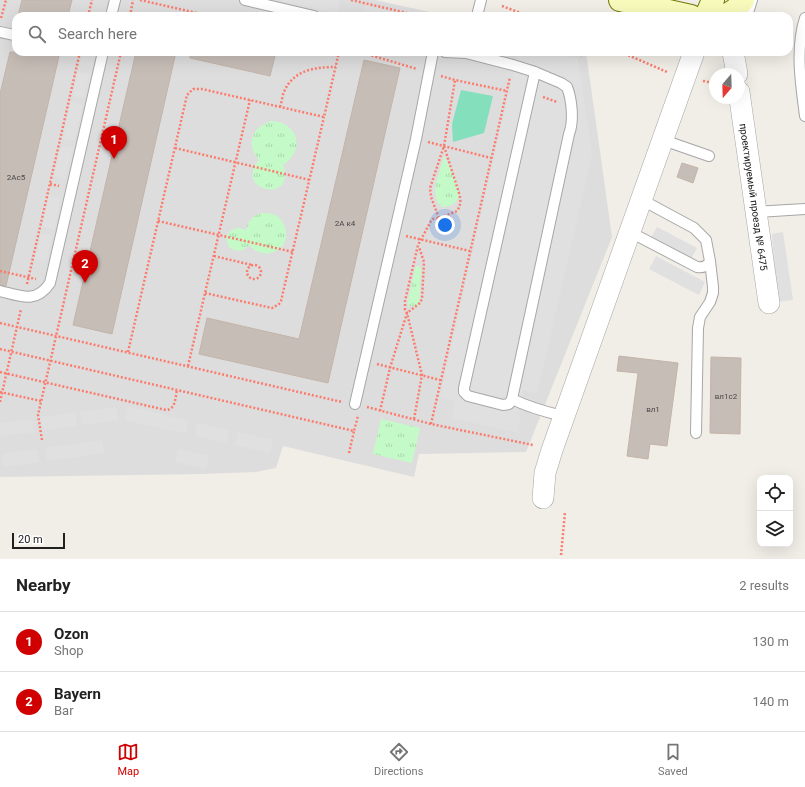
<!DOCTYPE html>
<html lang="en">
<head>
<meta charset="utf-8">
<style>
  :root { --surface:#fff; --page:#f6f6f6; --text:#222; --muted:#767676; --line:#e0e0e0; --accent:#d00000 }
  body { margin:0; font-family:Roboto,sans-serif; background:var(--page); color:var(--text) }
  .controls { position:absolute; right:12px; bottom:12px; display:grid; overflow:hidden; border-radius:8px; box-shadow:0 4px 16px #0002 }
  .controls button { width:36px; height:36px; display:grid; place-items:center; padding:0; border:0; border-bottom:1px solid var(--line); background:var(--surface); color:var(--text); font:20px sans-serif }
  .compass { position:absolute; left:709px; top:68px; width:36px; height:36px; border-radius:50%; background:var(--surface); box-shadow:0 4px 16px #0002; rotate:199deg }
  .scale { position:absolute; left:12px; bottom:10px; width:53px; box-sizing:border-box; padding-left:4px; border:2px solid #202020; border-top:0; font-size:11px; line-height:14px; white-space:nowrap; color:#202020; -webkit-text-stroke:3px #fff; paint-order:stroke }
  .you { position:absolute; left:445px; top:225px; width:14px; height:14px; margin:-10px; border:3px solid #fff; border-radius:50%; background:#1a73e8; box-shadow:0 0 0 6px #1a73e833 }
  .badge { display:grid; place-items:center; width:26px; height:26px; border-radius:50%; background:var(--accent); color:#fff; font-size:13px; font-weight:700 }
  .pin { position:absolute; translate:-50% -33px; filter:drop-shadow(0 1px 2px #0008) }
  .pin::after { content:''; position:absolute; top:21px; width:14px; height:12px; background:inherit; clip-path:polygon(0 0,100% 0,50% 100%) }
  .list { margin:0; padding:0; list-style:none }
  h2 { display:flex; justify-content:space-between; align-items:center; height:52px; margin:0; padding:0 16px; font-size:17px }
  h2 small { font-size:13px; font-weight:400; color:var(--muted) }
  .list li { display:grid; grid-template-columns:26px 1fr auto; gap:12px; align-items:center; box-sizing:border-box; height:60px; padding:0 16px; border-top:1px solid var(--line) }
  .list b { display:block; font-size:15px; white-space:nowrap }
  .list p { margin:0; font-size:13px; white-space:nowrap; color:var(--muted) }
  .list em { font-size:13px; font-style:normal; color:var(--muted) }
  .icon { flex:none; width:22px; height:22px; fill:none; stroke:currentColor; stroke-width:2; stroke-linecap:round; stroke-linejoin:round }
  .map { position:relative; flex:none; width:805px; height:559px; overflow:hidden }
  .search { position:absolute; background:var(--surface); box-shadow:0 4px 16px #0002; left:12px; right:12px; top:12px; height:44px; display:flex; align-items:center; gap:10px; box-sizing:border-box; padding:0 14px; border-radius:12px; color:var(--muted); font-size:15px }
  .sheet { height:172px; background:var(--surface) }
  nav { display:flex; justify-content:space-around; align-items:center; box-sizing:border-box; height:56px; border-top:1px solid var(--line); background:var(--surface); font-size:11px; color:var(--muted) }
  nav a { display:grid; justify-items:center; gap:2px }
  nav .on { color:var(--accent) }
  .map>svg:first-child { display:block }
  .residential { fill:#dedddd }
  .park { fill:url(#park-tufts) }
  .pitch { fill:#84e0bc }
  .parking { fill:#e0e0e0 }
  .building { fill:#c6bdb6; stroke:#c3b4a9 }
  .lines { fill:none; stroke-linecap:round; stroke-linejoin:round }
  .lane-casing { stroke:#a7a7a7; stroke-width:12 }
  .street-casing { stroke:#a7a7a7; stroke-width:22 }
  .secondary-casing { stroke:#6e7a04; stroke-width:24 }
  .path { stroke:#fb7c6d; stroke-width:2.5; stroke-dasharray:2 2; stroke-linecap:butt }
  .lane { stroke:#fff; stroke-width:10 }
  .street { stroke:#fff; stroke-width:21 }
  .secondary { stroke:#f7fabb; stroke-width:22 }
  .labels { text-anchor:middle; dominant-baseline:central; stroke-width:3; stroke-linejoin:round; paint-order:stroke }
  .number-label { font-size:8px; fill:#4a4746 }
  .street-label { font-size:10px; fill:#202020; stroke:#fff }
</style>
</head>
<body>
<div class="map">
<svg width="805" height="559" viewBox="0 0 805 559">
  <defs>
    <pattern id="park-tufts" width="24" height="20" patternUnits="userSpaceOnUse"><rect width="24" height="20" fill="#c4fac8"/><path d="M3 7l-1-3M5 7V3M7 7l1-3M15 17l-1-3M17 17v-4M19 17l1-3" fill="none" stroke="#a8d6ac"/></pattern>
  </defs>
  <rect width="100%" height="100%" fill="#f1ede7"/>
  <path class="residential" d="M0 0H375L448 16H16V52H586L612 237 526 452 419 454 414 477 283 446 276 468 256 472 202 474 0 477Z"/>
  <path class="park" d="M271 121C298 122 306 150 283 165 297 204 233 192 259 160 246 144 251 128 271 121Z
    M444 156C451 171 473 205 443 207 436 204 435 194 435 187Z
    M261 213C265 213 269 213 273 214 283 218 289 231 285 241 281 251 269 256 259 252 254 251 252 248 249 245 249 245 245 249 245 249 238 253 228 249 227 242 225 234 232 227 240 228 241 228 245 230 246 230 248 221 252 216 261 213Z
    M417 266 420 267 421 269 419 303 417 306 409 307 408 303 415 268Z
    M381 419 420 428 412 463 373 454Z"/>
  <path class="pitch" d="M461 90 493 96 484 133 453 142 452 124Z"/>
  <path class="parking" d="M282 0H338L340 1 338 14 282 1Z
    M365 6 408 16H363Z
    M83 52H95L92 67 80 64Z
    M518 52H548L578 59 592 155 537 394 523 390 518 415 521 416 518 433 452 418 455 401 440 397Z
    M78 72 90 75 84 98 73 96Z
    M71 102 83 105 74 141 63 139Z
    M61 146 73 148 65 179 54 176Z
    M49 196 61 198 54 230 42 227Z
    M657 227 697 248 690 261 650 240Z
    M783 232 793 300 777 302 772 234Z
    M41 233 52 236 46 261 35 259Z
    M656 256 705 282 699 295 649 269Z
    M128 406 189 421 186 434 125 420Z
    M116 407 118 420 82 425 80 412Z
    M75 412 77 426 43 430 41 417Z
    M32 419 34 432 1 436 0 423Z
    M197 423 229 430 226 443 195 436Z
    M238 432 273 440 270 453 235 445Z
    M102 440 104 453 47 461 45 448Z
    M37 449 39 462 4 467 2 454Z
    M178 449 209 456 206 469 175 462Z"/>
  <path class="building" d="M22 0H72L68 16H18Z
    M10 52H60L6 286 0 285V94Z
    M136 52H176L112 334 73 325Z
    M190 52H276L270 76 190 58Z
    M364 60 400 68 328 383 199 354 207 318 299 339Z
    M682 163 698 168 693 183 677 177Z
    M619 356 678 363 667 446 650 444 648 459 627 456 638 373 617 371Z
    M711 357 741 358 740 434 710 433Z"/>
  <g class="lines">
    <defs>
      <path id="lane" d="M245 0 314 16
        M111 16 115 0
        M477 16 481 0
        M747 16 752 0
        M805 18C795 49 801 85 805 116
        M0 32 14 35
        M445 52 466 53 513 65 535 72 561 83 567 87C572 100 574 121 569 134L512 399 509 404 503 405 468 396 464 392V388L535 72
        M663 140 709 156
        M756 212 805 209
        M630 232 697 267C703 268 708 266 710 261L706 240 694 228 642 200
        M0 291C21 296 36 304 50 283L103 52
        M512 399C528 407 546 412 563 416
        M355 404 416 139 433 52
        M696 433 698 328 700 317 710 302 713 293V287L710 261"/>
      <g id="street">
        <path d="M733 52 737 74"/>
        <path id="s1" d="M739 92 769 303"/>
        <path d="M543 498 545 473 552 450 694 52"/>
      </g>
      <path id="secondary" d="M620 0 691 16
        M706 16 713 0
        M725 16 736 9 743 0"/>
    </defs>
    <use href="#lane" class="lane-casing"/>
    <use href="#street" class="street-casing"/>
    <use href="#secondary" class="secondary-casing"/>
    <path class="path" d="M140 0 210 16
      M351 0 420 16
      M502 6 529 16
      M88 16 92 0
      M130 16 133 0
      M1 18 6 0
      M360 52 417 69
      M568 52 581 55 582 52
      M621 52 667 72
      M441 76 455 80 507 91
      M703 81 715 83
      M543 97 557 102
      M280 107C282 102 282 96 284 92 293 70 315 67 336 67
      M428 142 491 158
      M175 148 310 180
      M50 184 59 186
      M439 218 431 197 430 188 444 146 455 80
      M158 221 293 252
      M406 236 470 251
      M214 256 252 265
      M247 272a7 7 0 1 1 14 0a7 7 0 1 1-14 0Z
      M0 271 36 279
      M27 284 80 52
      M205 293 272 308 279 304 281 301 324 117
      M0 323 342 402
      M0 349 354 431 358 416
      M128 352 187 95 193 89H202L324 117 339 52
      M377 364 440 380
      M188 366 250 100
      M0 372 166 410C176 409 175 398 177 390
      M0 392 41 401
      M0 402 21 309
      M367 407 431 424 533 445
      M380 411 390 368 407 313 420 303 422 299 424 262 419 247
      M414 419 422 375 407 313 405 310V301L418 245 431 221 433 219 439 218 457 211C461 205 461 200 459 193L444 146
      M431 424 510 77
      M42 440 38 415 121 52
      M349 453 354 431
      M561 555 565 512"/>
    <use href="#lane" class="lane"/>
    <use href="#street" class="street"/>
    <use href="#secondary" class="secondary"/>
  </g>
  <g class="labels">
    <g class="number-label">
      <text x="16" y="177">2Ас5</text>
      <text x="345" y="223">2А к4</text>
      <text x="726" y="396">вл1с2</text>
      <text x="653" y="409">вл1</text>
    </g>
    <g class="street-label">
      <text stroke="none"><textPath href="#s1" startOffset="106">проектируемый проезд № 6475</textPath></text>
    </g>
  </g>
</svg>
<div class="controls">
<button><svg class="icon" aria-label="locate" viewBox="0 0 24 24"><circle cx="12" cy="12" r="6"/><path d="M12 2v4M12 18v4M2 12h4M18 12h4"/></svg></button>
<button><svg class="icon" aria-label="layers" viewBox="0 0 24 24"><path d="M12 4l9 5-9 5-9-5zM3 14l9 5 9-5"/></svg></button>
</div>
<svg class="compass" viewBox="-18 -18 36 36"><path d="M0-13l5 13h-10z" fill="#e53935"/><path d="M0 13l5-13h-10z" fill="#767676"/></svg>
<div class="scale">20 m</div>
<div class="you"></div>
<div class="pin badge" style="left:114px;top:159px">1</div>
<div class="pin badge" style="left:85px;top:283px">2</div>
<div class="search"><svg class="icon" aria-label="search" viewBox="0 0 24 24"><circle cx="10" cy="10" r="6"/><path d="M15 15l6 6"/></svg>Search here</div>
</div>
<section class="sheet">
<h2>Nearby<small>2 results</small></h2>
<ul class="list">
<li><span class="badge">1</span><div><b>Ozon</b><p>Shop</p></div><em>130 m</em></li>
<li><span class="badge">2</span><div><b>Bayern</b><p>Bar</p></div><em>140 m</em></li>
</ul>
</section>
<nav>
<a class="on"><svg class="icon" aria-label="map" viewBox="0 0 24 24"><path d="M3 6l6-2 6 2 6-2v14l-6 2-6-2-6 2zM9 4v14M15 6v14"/></svg>Map</a>
<a><svg class="icon" aria-label="directions" viewBox="0 0 24 24"><path d="M12 3l9 9-9 9-9-9zM9 14v-3h6M13 9l2 2-2 2"/></svg>Directions</a>
<a><svg class="icon" aria-label="saved" viewBox="0 0 24 24"><path d="M7 4h10v16l-5-4-5 4z"/></svg>Saved</a>
</nav>
</body>
</html>
